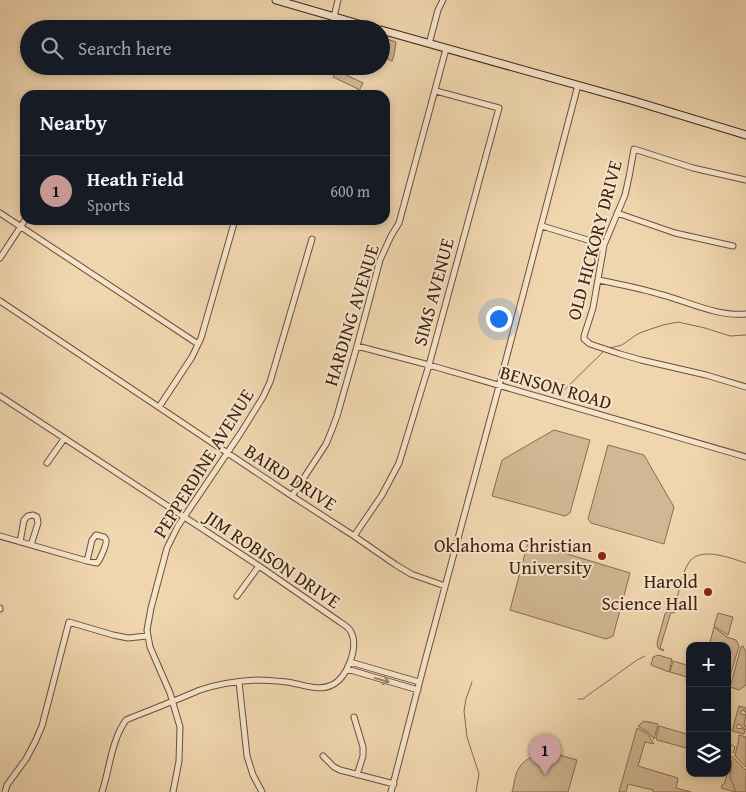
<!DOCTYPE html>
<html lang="en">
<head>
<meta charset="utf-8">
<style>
  :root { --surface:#171b24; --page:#242831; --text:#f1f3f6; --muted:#9ea1a6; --line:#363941; --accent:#c59692 }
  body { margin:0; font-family:"Gentium Book Plus",serif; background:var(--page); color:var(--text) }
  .controls { position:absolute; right:15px; bottom:15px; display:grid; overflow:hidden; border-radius:10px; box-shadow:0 2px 8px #0003 }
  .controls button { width:45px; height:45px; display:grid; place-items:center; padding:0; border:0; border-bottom:1px solid var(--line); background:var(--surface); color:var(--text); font:25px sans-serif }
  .you { position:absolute; left:498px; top:318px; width:18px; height:18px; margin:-12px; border:4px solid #fff; border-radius:50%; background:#1a73e8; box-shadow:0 0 0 8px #1a73e833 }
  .badge { display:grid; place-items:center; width:32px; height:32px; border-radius:50%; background:var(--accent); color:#111; font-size:16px; font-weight:700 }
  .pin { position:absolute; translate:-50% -41px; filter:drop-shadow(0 1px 2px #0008) }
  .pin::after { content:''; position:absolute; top:26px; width:18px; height:15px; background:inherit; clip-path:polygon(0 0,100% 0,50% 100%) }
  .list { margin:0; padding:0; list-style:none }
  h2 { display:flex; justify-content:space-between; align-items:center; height:65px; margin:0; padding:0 20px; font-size:21px }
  h2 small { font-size:16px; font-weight:400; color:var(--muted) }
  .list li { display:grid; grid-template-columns:32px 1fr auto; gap:15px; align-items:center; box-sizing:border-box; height:70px; padding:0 20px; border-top:1px solid var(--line) }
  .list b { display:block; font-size:19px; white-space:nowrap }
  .list p { margin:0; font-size:16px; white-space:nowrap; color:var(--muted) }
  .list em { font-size:16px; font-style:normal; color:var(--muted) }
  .icon { flex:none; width:28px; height:28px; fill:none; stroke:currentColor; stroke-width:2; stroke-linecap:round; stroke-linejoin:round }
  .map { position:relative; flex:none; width:746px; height:792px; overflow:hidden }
  .search { position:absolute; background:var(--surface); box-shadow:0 2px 8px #0003; left:20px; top:20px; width:370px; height:55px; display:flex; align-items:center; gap:12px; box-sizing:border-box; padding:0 18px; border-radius:28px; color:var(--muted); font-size:19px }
  .panel { position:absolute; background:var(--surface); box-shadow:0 2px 8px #0003; left:20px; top:90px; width:370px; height:135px; border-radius:15px }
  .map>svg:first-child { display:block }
  .green { fill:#d2b794; stroke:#896c53 }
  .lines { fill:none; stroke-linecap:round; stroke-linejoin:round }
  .stream { stroke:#866950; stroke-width:1 }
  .street-casing { stroke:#6c4f39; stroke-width:7 }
  .secondary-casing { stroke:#402212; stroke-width:9 }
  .street { stroke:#f5e4cb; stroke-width:5 }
  .secondary { stroke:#f5e4cb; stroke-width:7 }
  .oneway { stroke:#9a836e }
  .poi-dot { fill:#8f2418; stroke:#f5e4cb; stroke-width:2 }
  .labels { text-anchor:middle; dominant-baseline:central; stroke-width:4; stroke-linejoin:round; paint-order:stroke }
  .street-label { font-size:19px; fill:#402212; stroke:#f5e4cb }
  .poi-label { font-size:19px; fill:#402212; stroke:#f5e4cb; text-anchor:end }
</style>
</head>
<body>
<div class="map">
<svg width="746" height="792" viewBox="0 0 746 792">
  <rect width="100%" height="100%" fill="#f0d6af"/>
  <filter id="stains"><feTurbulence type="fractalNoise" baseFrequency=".004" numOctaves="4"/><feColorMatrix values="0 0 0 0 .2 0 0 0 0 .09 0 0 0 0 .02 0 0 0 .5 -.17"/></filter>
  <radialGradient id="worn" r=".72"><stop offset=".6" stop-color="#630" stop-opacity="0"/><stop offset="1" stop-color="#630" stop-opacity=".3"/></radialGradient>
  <path class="green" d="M381 37 396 42 394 55 392 61 381 56Z
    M336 71H338L363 83 357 95H356L358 89 333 77Z
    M554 430 590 440 570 513 565 516 492 496 502 460Z
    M608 445 644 455 674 507 664 544 591 523 588 519Z
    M528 542 630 573 613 636 606 639 510 610Z
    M669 610 675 611 674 613 671 612 660 648 664 650 663 651 658 648 657 643 665 614Z
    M718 613 733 617 728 635 714 626Z
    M714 627 727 637 736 640 739 646 727 686V646H709Z
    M743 646 746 652V685L739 690 730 687 741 647Z
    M658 655 672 659 669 672 651 665 653 657Z
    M673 661 690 666V678L670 672Z
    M739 706 746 708V713L743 710 740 712 742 715 746 714 744 725 746 726V730L739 724 737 725 736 727 738 729 742 728 745 731 744 734 732 731Z
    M644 721 658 724 654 739 649 733 638 726Z
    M659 726 690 735V749L657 740 656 738Z
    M637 728 648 734 654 744 645 742 638 766 678 778 676 788 691 792H653V790L628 784 626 792H619Z
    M739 735 746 737V767L735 756C736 749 739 742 739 735Z
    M548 752 577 760 568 792H512C514 785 515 774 519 768 525 758 537 754 548 752Z
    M727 754C735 757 739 765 746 770V792H735L721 788 722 785 724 784 727 775 726 773H727Z"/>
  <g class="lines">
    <path class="stream" d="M610 348 622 345 636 335 642 332 663 325 678 322 705 328 730 336 746 335
      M560 394 604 351
      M677 598C680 587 682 574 688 564 698 545 730 558 746 563
      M472 682 466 699 464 711 467 737 479 774 476 792
      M578 699H583L587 696 637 660 645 656
      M730 744 735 747 733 753
      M732 761 730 777 736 792"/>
    <defs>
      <path id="street" d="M334 17 338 0
        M429 44 438 10 443 0
        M746 180 693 168 634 149 629 177 625 195 604 245 593 308 584 336V339L590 344 620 354 641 360 706 375 746 387
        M0 213 198 344
        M617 213 675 233 733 246
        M542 226 604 245
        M0 258 25 220
        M598 280C619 284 639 288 659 294 687 301 717 317 746 314
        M0 301 292 496 354 536 396 565 411 574 445 586
        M357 346 429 365 746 457
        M0 396 259 566 340 622C344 625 349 627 351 632 359 647 347 678 332 685 318 692 302 684 287 682 277 681 266 680 257 680 238 681 218 684 200 690 190 694 179 699 168 703 154 709 140 714 126 720 111 741 110 768 102 792
        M159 407 192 357 201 338 235 220
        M47 463 64 439
        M292 496 326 444 331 432 337 416 357 346 380 260 391 236 399 223 446 49
        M0 536 87 561 97 563C100 560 107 544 106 540 106 539 105 538 104 537L96 535 92 540 87 561
        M354 536 382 495 399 463 429 365 499 108 436 91
        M20 542 24 520 28 516 33 515 37 517 38 523 31 545
        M237 596 259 566
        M0 609V608
        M350 662 419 682
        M347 669 418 690
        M239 682 247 756 253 775 262 792
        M354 717 363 747V756L357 775
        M323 756 334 767 340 770 394 784
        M5 792 7 785 26 759 35 742 42 726 69 622 113 635 128 638 147 636
        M173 792 179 761 180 727 170 693 150 647 147 630 151 608 167 548 178 526 240 434 263 397 270 382 312 239
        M391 792 425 661 499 386 578 85"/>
      <path id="secondary" d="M276 0 376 29
        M381 30 634 101 746 135"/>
    </defs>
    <use href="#street" class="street-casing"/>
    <use href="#secondary" class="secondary-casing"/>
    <use href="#street" class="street"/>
    <use href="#secondary" class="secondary"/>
  </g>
  <defs><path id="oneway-shaft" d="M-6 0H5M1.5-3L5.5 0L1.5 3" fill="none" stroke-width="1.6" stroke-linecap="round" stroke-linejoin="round" transform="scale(1.25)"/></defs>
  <use class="oneway" href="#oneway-shaft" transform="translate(382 680) rotate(16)"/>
  <g class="poi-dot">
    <circle cx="602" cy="556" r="5"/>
    <circle cx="708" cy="592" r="5"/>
  </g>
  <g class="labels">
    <g class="street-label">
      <text transform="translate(594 240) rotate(-75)">OLD HICKORY DRIVE</text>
      <text transform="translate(433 292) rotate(-75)">SIMS AVENUE</text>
      <text transform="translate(351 315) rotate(-73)">HARDING AVENUE</text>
      <text transform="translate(556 387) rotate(16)">BENSON ROAD</text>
      <text transform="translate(203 463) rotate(-58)">PEPPERDINE AVENUE</text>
      <text transform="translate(291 477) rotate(33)">BAIRD DRIVE</text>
      <text transform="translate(273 559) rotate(34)">JIM ROBISON DRIVE</text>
    </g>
    <g class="poi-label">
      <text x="592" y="545">Oklahoma Christian<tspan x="592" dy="22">University</tspan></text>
      <text x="698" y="581">Harold<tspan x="698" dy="22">Science Hall</tspan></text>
    </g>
  </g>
  <rect width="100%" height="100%" filter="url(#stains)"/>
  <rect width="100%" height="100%" fill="url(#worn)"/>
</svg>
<div class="controls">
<button>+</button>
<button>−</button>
<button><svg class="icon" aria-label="layers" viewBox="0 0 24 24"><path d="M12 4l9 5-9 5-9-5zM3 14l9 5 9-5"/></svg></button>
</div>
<div class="you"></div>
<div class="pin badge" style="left:545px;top:775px">1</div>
<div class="search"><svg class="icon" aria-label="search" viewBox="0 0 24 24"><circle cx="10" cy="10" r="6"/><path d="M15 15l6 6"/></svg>Search here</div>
<section class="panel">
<h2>Nearby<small></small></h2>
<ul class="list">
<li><span class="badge">1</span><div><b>Heath Field</b><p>Sports</p></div><em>600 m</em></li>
</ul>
</section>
</div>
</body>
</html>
